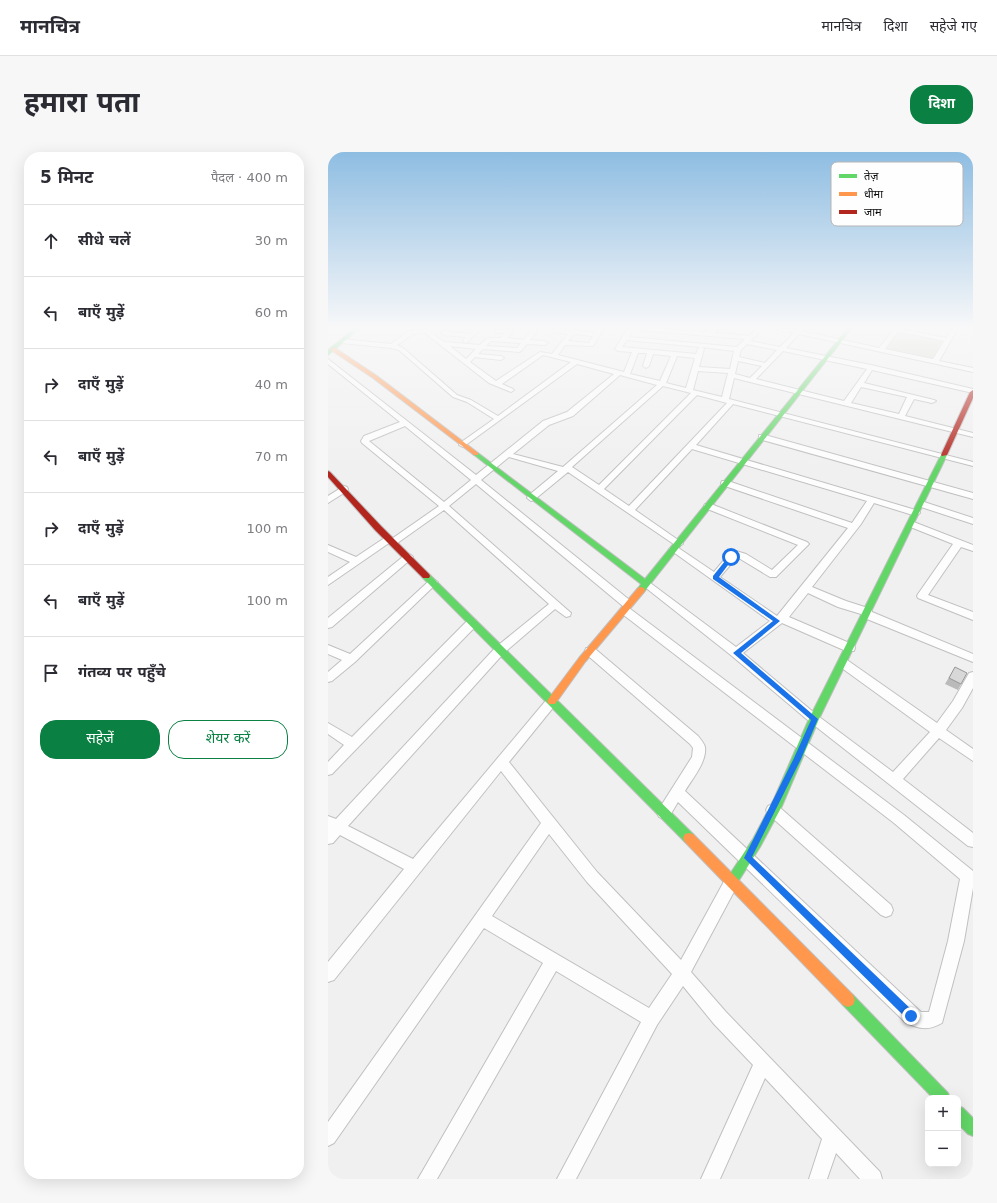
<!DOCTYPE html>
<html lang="hi">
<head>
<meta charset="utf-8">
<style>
  :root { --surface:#fff; --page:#f7f7f7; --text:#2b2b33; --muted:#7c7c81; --line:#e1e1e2; --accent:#0b8043 }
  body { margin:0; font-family:"DejaVu Sans","Noto Sans Devanagari",sans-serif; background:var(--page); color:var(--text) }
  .controls { position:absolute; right:12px; bottom:12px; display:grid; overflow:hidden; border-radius:8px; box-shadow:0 4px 16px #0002 }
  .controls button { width:36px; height:36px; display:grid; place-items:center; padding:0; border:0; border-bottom:1px solid var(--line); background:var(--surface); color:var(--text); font:20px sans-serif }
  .stop { position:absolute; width:12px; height:12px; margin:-9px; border:3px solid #1a73e8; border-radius:50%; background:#fff }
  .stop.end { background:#1a73e8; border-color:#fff; box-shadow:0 1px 4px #0008 }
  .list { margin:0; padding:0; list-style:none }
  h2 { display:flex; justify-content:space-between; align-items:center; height:52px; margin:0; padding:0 16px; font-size:17px }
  h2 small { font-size:13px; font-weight:400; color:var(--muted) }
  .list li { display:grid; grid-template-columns:26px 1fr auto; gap:12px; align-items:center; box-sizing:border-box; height:72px; padding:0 16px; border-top:1px solid var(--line) }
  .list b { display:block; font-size:15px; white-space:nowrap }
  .list em { font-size:13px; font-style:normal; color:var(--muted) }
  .actions { display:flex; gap:8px; padding:12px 16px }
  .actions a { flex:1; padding:9px 0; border:1px solid var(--accent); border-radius:16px; text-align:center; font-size:14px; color:var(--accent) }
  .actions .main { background:var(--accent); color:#fff }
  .icon { flex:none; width:22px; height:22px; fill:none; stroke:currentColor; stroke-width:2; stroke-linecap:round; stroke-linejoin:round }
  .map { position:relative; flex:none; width:645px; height:1027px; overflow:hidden; border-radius:16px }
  header { display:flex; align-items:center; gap:24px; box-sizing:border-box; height:56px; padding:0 20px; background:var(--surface); border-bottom:1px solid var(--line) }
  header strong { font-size:19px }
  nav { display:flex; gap:22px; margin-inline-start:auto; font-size:14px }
  .intro { display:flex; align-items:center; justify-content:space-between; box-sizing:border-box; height:96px; padding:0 24px }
  h1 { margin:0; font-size:28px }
  .button { padding:10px 18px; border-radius:16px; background:var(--accent); color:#fff; font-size:14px; font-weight:700 }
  main { display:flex; gap:24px; padding:0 24px }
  aside { flex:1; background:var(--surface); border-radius:16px; box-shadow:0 4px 16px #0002 }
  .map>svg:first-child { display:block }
  .green { fill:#d4d8c1 }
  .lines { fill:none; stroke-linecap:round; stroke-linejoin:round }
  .street-casing { stroke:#c0c0c1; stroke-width:2 }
  .fast-casing { stroke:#c0c0c1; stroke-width:2 }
  .slow-casing { stroke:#c0c0c1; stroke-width:2 }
  .jam-casing { stroke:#c0c0c1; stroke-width:2 }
  .street { fill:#fdfdfd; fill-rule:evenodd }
  .fast { fill:#63d668; fill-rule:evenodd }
  .slow { fill:#ff974d; fill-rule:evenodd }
  .jam { fill:#b3261e; fill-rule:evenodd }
  .wall { fill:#bababb }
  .building { fill:#d8d8d9; stroke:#979798 }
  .route { fill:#1a73e8 }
  .key { fill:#fefeff; stroke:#b5b5b6; stroke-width:1 }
  .key-label { font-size:11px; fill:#0c0c0c }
</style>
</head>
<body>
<header>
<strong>मानचित्र</strong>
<nav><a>मानचित्र</a><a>दिशा</a><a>सहेजे गए</a></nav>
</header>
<div class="intro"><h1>हमारा पता</h1><a class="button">दिशा</a></div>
<main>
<aside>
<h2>5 मिनट<small>पैदल · 400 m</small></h2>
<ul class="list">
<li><svg class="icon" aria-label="ahead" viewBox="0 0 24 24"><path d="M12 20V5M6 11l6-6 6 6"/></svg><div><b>सीधे चलें</b></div><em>30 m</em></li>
<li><svg class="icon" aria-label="left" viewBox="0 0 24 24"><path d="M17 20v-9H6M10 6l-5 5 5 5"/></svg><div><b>बाएँ मुड़ें</b></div><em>60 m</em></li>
<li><svg class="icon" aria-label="right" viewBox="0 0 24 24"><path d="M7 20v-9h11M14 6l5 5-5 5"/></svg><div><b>दाएँ मुड़ें</b></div><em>40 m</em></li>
<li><svg class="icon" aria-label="left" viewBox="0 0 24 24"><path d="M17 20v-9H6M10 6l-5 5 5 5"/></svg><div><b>बाएँ मुड़ें</b></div><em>70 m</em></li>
<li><svg class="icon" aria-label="right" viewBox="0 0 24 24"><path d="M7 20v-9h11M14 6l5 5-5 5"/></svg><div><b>दाएँ मुड़ें</b></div><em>100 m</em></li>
<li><svg class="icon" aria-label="left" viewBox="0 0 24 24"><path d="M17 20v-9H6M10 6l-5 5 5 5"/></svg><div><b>बाएँ मुड़ें</b></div><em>100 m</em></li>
<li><svg class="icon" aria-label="arrive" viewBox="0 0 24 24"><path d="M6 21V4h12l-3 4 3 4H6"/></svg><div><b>गंतव्य पर पहुँचे</b></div></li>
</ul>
<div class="actions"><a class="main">सहेजें</a><a>शेयर करें</a></div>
</aside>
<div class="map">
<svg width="645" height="1027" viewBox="0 0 645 1027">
  <rect width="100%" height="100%" fill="#f0f0f1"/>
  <path class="green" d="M571 179 615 188 604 207 558 197Z"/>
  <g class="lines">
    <defs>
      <path id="street" d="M148 176H154L138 191 135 189 138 185 116 183 113 181 116 179 142 182Z
        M181 176H187L179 186 196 188 205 176H211L202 188 217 189 220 191 217 193 199 192 193 199 191 200 155 197 150 202 173 204 176 206 173 208 147 205 142 210 168 229 212 200 224 202 240 182 225 180 224 179 226 176 267 181 270 176H276L265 194 237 193 230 203 296 220 304 200 290 199 287 197 300 176H306L301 185 409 195 417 187 310 178 307 176H327L379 180 385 176H391L386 181 421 184 430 176H436L422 189 452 195 466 181 448 177 447 176 469 178 471 176H477L474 179 551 196 567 176 618 186 624 176H630L611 209 645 216V220L471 182 458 196 543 213 645 237V241L544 218 536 231 606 248 608 249 604 251 586 247 577 264 645 281V285L406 226 401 247 645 310V314L405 252 368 293 591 359 592 361 588 364 546 351 533 372 484 435 518 449 543 457 544 460 645 502V510L534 465 533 462 510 455 480 441 461 465 526 493 527 496 526 499H518L454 471 415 501 490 564 565 620 602 580 511 514 510 511 511 508 515 507 519 508 609 571 625 549 641 521 645 520V536L634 556 618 578 645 597V609L611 586 575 627 645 681V695L640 694 482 570 404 504 313 432 315 430H321L408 495 442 469 341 397 346 394 349 395 386 420 400 403 408 399 418 402 444 418 470 393 377 356 376 354 377 352H383L479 390 481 392 448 425H442L409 405 392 425 449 464 520 376 394 333 393 331 394 329H400L524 371 539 349 364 297 307 358 353 390 355 392 350 395 240 320 206 348 203 349 199 346 200 344 230 319 181 305 153 328 304 450 305 453 301 456 576 663 645 719V736L636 789 614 871C600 879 591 877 577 870L350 650 341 665 336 667 331 665 329 661 331 657 364 605 365 596 362 592 258 502 257 499 258 496H266L370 584C373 588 376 591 377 595 379 610 364 627 357 639L593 860H601L620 789 632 727 566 671 293 461 292 458 296 455 148 332 121 354 243 461 242 464 238 465 227 457 176 501 20 674 85 707 220 546 224 544 228 546 230 549 228 552 181 610 269 720 353 808 399 724 404 722 409 724 411 729 409 734 363 820 398 860 552 1020 554 1027H532L508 1001 499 1027H481L494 987 437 926 392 1027H373L425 913 386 872 355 834 329 873 248 1027H229L313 870 228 819 109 1027H90L215 811 156 776 6 991 0 994V970L213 671 173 619 6 828 0 830V810L76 717 12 683 5 691 0 692V664L8 667 168 495 221 452 116 358 68 392 65 393 61 391 0 433V425L22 410 0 400V393L28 405 58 385 61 384 65 386 111 354 34 291 33 289 36 284 72 270 0 212V207L148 323 215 269 239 260 286 222 249 212 135 295 131 293 132 291 166 267 139 250 125 245 71 198 63 196 14 191 11 189 14 187 63 192 81 179 98 177 116 190 152 193 159 186H173L176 181 166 180V178H179ZM570 179 616 189 605 207 557 197ZM97 181 161 231 183 240 186 238 185 237 174 232 215 203 243 210 170 264 143 248 129 243 75 196 69 193 85 182ZM246 182 265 184 261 191 240 189ZM299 188 372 195 370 197 368 202 294 195ZM163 189 193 191 189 196 158 194ZM419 192 449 198 437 211 411 205 413 198ZM122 194 148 197 138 207ZM374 195 406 199 402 217 371 215 376 197ZM455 199 539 217 516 249 428 227ZM310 201H319L315 214 318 216 321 214 325 202 343 204 332 229 302 222ZM349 204 367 206 358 236 338 231ZM410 209 434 214 422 226 407 222ZM370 219 400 221 394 245 365 238ZM292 223 329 233 235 315 185 302 221 273 245 264ZM335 234 363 241 271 333 244 315ZM533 235 579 245 571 262 523 251ZM369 243 399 251 301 354 276 337ZM77 274 143 328 116 350 41 289ZM221 682 259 730 344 822 321 856 164 764Z
        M431 283H437L645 341V347L431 287Z
        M16 334 19 335 20 337 19 339 0 351V344Z
        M593 349 645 366V372L590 354 589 352 590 350Z
        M583 369 645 393V399L633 395 600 443 645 460V468L590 446 589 444 590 442 625 392 580 374 579 372Z
        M80 402 83 403 85 405 83 407 4 475 0 476V466L77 403Z
        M105 427 110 430 108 432 27 510 4 529 0 530V520L14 508 0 502V493L22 502 102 428Z
        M144 467 148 468 149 471 148 474 4 622 0 623V610L16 593 0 582V571L24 585 140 468Z
        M445 652 450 654 563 753 565 758 563 763 558 765 553 763 440 662 438 658 440 654Z"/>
      <path id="fast" d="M27 176H32L0 203V198Z
        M520 176H524L316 440H310L309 438 313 432 145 302 150 301 317 427Z
        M616 301 619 303 491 567 454 654 432 695 408 733 404 735 400 733 398 729 400 725 425 687 446 647 481 567 613 303Z
        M98 421 101 422 365 682 367 686 365 690 361 691 357 690 95 426 94 424Z
        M520 841 525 843 620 941 622 946H605L515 853 513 848 515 843Z
        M630 954 635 956 645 966V984L640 982 630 972Z"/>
      <path id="slow" d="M3 196H7L49 224 150 301V303H146L45 226 3 198Z
        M313 435 316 436 317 438 316 440 257 510 227 552H221L219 549 221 546 251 506 310 436Z
        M361 681 365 682 525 843 527 848 525 853 520 855 515 853 357 690 355 686 357 682Z"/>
      <path id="jam" d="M645 238V246L619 303 614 304 613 303 642 240Z
        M0 319 2 320 53 374 101 422 102 424 101 426H95L47 378 0 325Z"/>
    </defs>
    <use href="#street" class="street-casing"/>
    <use href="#fast" class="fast-casing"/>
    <use href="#slow" class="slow-casing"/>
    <use href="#jam" class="jam-casing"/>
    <use href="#street" class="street"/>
    <use href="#fast" class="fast"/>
    <use href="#slow" class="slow"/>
    <use href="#jam" class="jam"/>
  </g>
  <path class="wall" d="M627 515 633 532 630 538 617 532Z"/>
  <path class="building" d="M627 515 639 521 633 532 621 526Z"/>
  <linearGradient id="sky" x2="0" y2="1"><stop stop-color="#8ebde2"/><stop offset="0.55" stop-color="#f8f8f9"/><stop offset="1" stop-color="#f8f8f9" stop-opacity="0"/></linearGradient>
  <rect width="645" height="319" fill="url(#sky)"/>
  <path class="route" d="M401 404 406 405 391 425 452 469 413 501 490 567 473 607 424 705 586 860 588 864 586 867 583 868 579 867 416 706 466 606 483 568 405 501 445 469 385 427V424Z"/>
  <rect x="503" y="10" width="132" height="64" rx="6" class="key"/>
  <rect x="511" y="22" width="18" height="4" fill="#63d668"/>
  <rect x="511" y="40" width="18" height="4" fill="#ff974d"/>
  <rect x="511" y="58" width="18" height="4" fill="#b3261e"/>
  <g class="key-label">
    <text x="536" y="28">तेज़</text>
    <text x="536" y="46">धीमा</text>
    <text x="536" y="64">जाम</text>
  </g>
</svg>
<div class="controls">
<button>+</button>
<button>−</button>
</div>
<div class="stop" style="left:403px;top:405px"></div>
<div class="stop end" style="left:583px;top:864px"></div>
</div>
</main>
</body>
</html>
